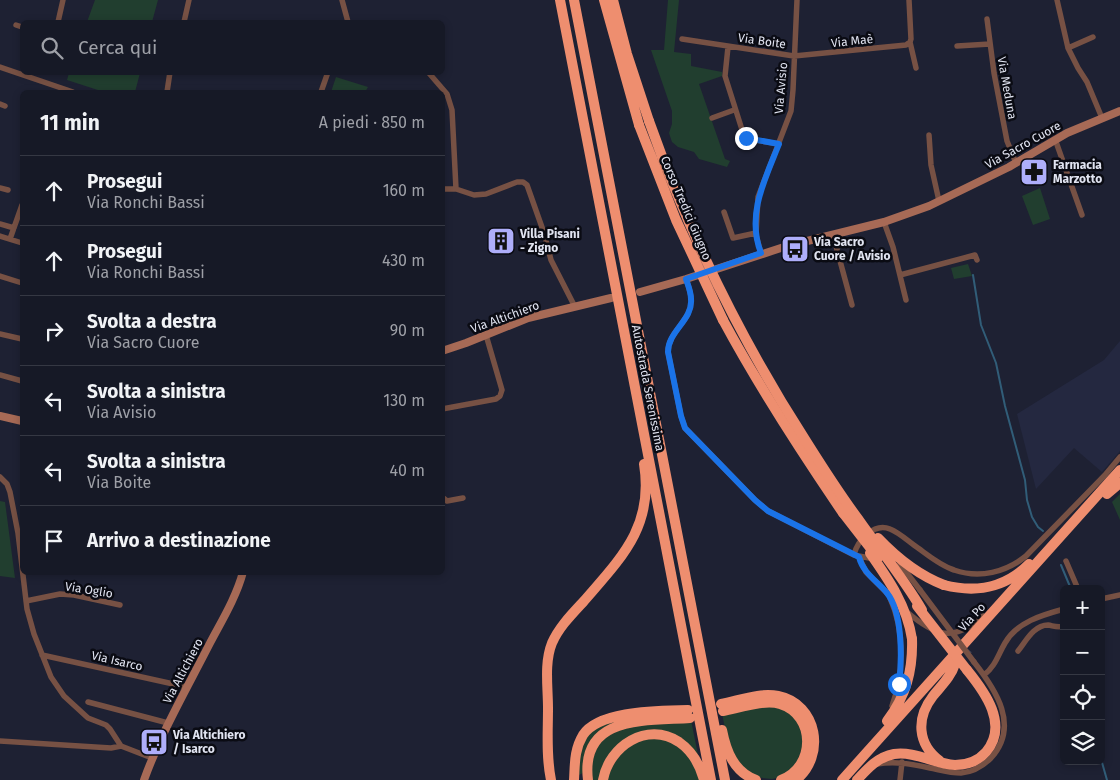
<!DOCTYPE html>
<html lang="it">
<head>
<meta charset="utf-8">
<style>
  :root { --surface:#161926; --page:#232632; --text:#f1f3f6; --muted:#9ea0a7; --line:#353843 }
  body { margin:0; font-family:"Fira Sans",sans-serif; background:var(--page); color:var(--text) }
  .controls { position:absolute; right:15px; bottom:15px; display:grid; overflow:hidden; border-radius:8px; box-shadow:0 2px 8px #0003 }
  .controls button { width:45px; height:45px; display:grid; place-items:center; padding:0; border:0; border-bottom:1px solid var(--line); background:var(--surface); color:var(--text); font:25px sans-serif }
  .stop { position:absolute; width:15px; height:15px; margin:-11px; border:4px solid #1a73e8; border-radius:50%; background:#fff }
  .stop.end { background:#1a73e8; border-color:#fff; box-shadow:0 1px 5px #0008 }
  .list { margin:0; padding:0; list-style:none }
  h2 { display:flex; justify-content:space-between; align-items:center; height:65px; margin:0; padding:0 20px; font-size:21px }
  h2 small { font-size:16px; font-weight:400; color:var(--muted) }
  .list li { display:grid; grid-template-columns:32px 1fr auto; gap:15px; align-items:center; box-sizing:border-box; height:70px; padding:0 20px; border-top:1px solid var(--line) }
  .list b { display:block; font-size:19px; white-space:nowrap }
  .list p { margin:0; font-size:16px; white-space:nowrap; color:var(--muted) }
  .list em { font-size:16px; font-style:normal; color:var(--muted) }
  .icon { flex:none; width:28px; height:28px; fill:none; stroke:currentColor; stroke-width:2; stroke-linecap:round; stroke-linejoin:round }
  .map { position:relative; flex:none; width:1120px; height:780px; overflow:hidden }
  .search { position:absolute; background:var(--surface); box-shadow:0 2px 8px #0003; left:20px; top:20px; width:425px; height:55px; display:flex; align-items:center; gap:12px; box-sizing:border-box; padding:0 18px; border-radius:8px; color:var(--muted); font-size:19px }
  .panel { position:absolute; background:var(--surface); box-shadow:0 2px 8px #0003; left:20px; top:90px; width:425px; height:485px; border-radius:8px }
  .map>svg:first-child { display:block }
  .built { fill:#242840 }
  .green { fill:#213e2f }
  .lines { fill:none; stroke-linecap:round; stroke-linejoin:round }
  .stream { stroke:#315d78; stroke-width:2 }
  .highway-tunnel { stroke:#3b3e50; stroke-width:10; stroke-dasharray:10 5; stroke-linecap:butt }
  .street { stroke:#775144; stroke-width:5.5 }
  .secondary { stroke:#a76a56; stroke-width:8 }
  .highway { stroke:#ee8e6f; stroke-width:10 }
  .street-bridge { stroke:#775144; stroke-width:5.5 }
  .highway-bridge { stroke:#ee8e6f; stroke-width:10 }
  .route { stroke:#1a73e8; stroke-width:6 }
  .labels { text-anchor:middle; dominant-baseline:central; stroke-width:5; stroke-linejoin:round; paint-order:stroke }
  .street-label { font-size:12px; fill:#e1e4f1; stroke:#0a0b13 }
  .poi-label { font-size:12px; font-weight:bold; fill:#e1e4f1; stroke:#0a0b13; text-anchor:start }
</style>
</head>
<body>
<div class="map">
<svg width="1120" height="780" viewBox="0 0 1120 780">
  <rect width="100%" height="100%" fill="#1e2133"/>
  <path class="built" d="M1120 341V451L1102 472 1074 448 1036 489 1017 414 1104 360Z"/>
  <path class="green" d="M95 0H158L152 22H87Z
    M668 0H679L674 52 691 54V66L722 72V76L699 84 725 159 730 161 727 167 699 159 694 152 678 147 672 142 669 133 672 124V111L651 50H664Z
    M69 73V72L140 73 135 92H104L67 80Z
    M336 77 368 87 365 92H331Z
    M1040 188 1050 219 1033 225 1022 196Z
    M968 264 972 276 954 279 951 268Z
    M1120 494V520L1112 502Z
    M0 501 5 502 15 578 0 576Z
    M771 705 785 709 798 721 804 743 796 765 781 777 772 779 754 777 742 768 729 746 722 714Z
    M626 720C605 727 588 734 584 758 583 763 584 768 583 773L579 775C578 754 580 733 602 724 609 721 618 721 626 720Z
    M691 720 698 755 688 745 638 734 600 780H592L590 766 598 741 625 727Z
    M645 738C651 739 659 738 665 739 684 745 694 763 700 780H607L610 769 627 746Z"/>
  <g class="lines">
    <path class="stream" d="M973 275 981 325 996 363 1005 406 1025 480 1027 500 1032 517 1038 527 1043 531
      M1061 565 1071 589
      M1101 759 1107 780"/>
    <path class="highway-tunnel" d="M955 664 968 649"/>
    <path class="street" d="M342 0 348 22
      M1057 0 1068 48 1078 68 1087 82 1102 118
      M987 19 994 73 1007 141 1016 163
      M58 22 63 0
      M184 22 189 0
      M16 25 22 27
      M682 39 794 56 906 45 910 42 911 39 909 0
      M910 42 916 68
      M957 46 990 44
      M728 47 725 76 744 136 749 139 779 144
      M1068 48 1093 37
      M0 67 73 92
      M428 72 447 94 452 110 456 189
      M167 92 170 72
      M321 92 328 72
      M0 104 5 106
      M712 118 734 110
      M929 135 931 165 939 201
      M1055 139 1082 215
      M0 188 8 190
      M442 189H456L474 195 486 194 517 182H523L527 185 544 233 551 260 575 307
      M724 212 733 238 756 233
      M884 222 893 247 906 300
      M0 224 14 228
      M833 235 852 305
      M0 236 22 243
      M10 239 22 205
      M761 253 756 235 758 197 791 111 793 90 797 0
      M900 275 975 255 977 260
      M0 276 22 283
      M686 279C688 285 691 292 691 299 693 320 668 331 668 352L681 416 685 428 755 500 768 511 854 555 874 559
      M0 334 22 339
      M0 375 22 381
      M442 409 496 399 500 396 502 390 486 335
      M0 477 7 484 10 492 18 533 27 609 34 634 51 677 64 696 88 718 106 725 110 729 121 746 152 758
      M442 497 447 501 463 498
      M854 555C857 541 874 522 890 529 900 533 909 542 918 548 929 556 941 566 954 570 980 579 1006 572 1026 556L1105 475 1120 457
      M859 557 866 572 898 604
      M1066 561 1078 589
      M900 564 920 590
      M890 598C905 631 904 673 892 706
      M1101 599 1120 595
      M26 601 60 594 74 595 120 605
      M907 612C935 636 953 643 983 616
      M1018 651C1026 641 1034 625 1048 625 1054 626 1058 628 1064 626
      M42 655 187 687
      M984 675C995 667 998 655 1005 643 1017 622 1042 615 1064 609
      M88 702 168 723
      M0 741 111 748 121 746
      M877 764C896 761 912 764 930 768 940 770 950 773 961 773 972 772 983 766 991 758 1020 726 996 690 974 662
      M900 780 902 762"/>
    <path class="secondary" d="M640 292 686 279 787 246 884 222 929 206 1009 167 1067 133 1120 111
      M442 351 466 343 528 318 611 298
      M0 416 22 421
      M144 780C161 733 186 690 209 645 221 622 236 598 243 572"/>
    <path class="highway" d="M560 0 711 780
      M574 0 725 780
      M604 0 639 125
      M613 0 627 54 649 121
      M723 320C759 387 800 450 843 513
      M1107 494 1120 483
      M944 585C975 593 1005 588 1029 564
      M721 704C738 701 760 692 778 696 818 704 826 756 796 780
      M723 711C739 708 765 699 780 704 816 715 816 767 781 780
      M887 721C906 696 913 671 912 639
      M722 730C726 751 734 772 756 780
      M940 761C917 744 916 718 933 696 941 686 951 677 955 664
      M551 780C546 756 548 732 548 708 548 687 544 663 552 643 559 627 572 614 584 601 622 557 654 526 644 464
      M574 780C575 764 574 750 583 735 599 710 661 711 688 710
      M588 780C580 715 645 721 690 718
      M603 780C609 746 647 721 679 742 692 751 700 765 704 780
      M842 780 1120 470
      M857 780C868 768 878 757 894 754 915 751 935 764 955 765 966 765 978 761 986 752 1009 725 985 692 967 670"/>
    <path class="street-bridge" d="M920 590 974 662"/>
    <path class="highway-bridge" d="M649 121C689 234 741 340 806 441 823 468 840 495 859 520 880 550 904 579 922 610
      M639 125 676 220 723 320
      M843 513 878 558
      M878 538C897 558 918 575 944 585
      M870 553C889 580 907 606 912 639
      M917 606 967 670"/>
  </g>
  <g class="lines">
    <path class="route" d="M746 138 779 144C765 179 746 215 761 253L686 279C688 285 691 292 691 299 693 320 668 331 668 352L681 416 685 428 755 500 768 511 859 557C863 573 877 581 887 593 903 613 902 660 899 684"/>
  </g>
  <defs>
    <symbol id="pharmacy-square" viewBox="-11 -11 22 22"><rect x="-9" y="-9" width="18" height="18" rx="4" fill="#aeaefa" stroke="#0a0b13"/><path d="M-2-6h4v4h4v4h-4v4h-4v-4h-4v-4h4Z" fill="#111"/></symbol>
    <symbol id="building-square" viewBox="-11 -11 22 22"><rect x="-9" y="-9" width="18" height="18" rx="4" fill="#aeaefa" stroke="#0a0b13"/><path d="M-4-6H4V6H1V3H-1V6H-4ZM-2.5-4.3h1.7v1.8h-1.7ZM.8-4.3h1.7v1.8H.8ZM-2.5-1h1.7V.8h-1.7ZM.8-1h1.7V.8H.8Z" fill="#111"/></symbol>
    <symbol id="bus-square" viewBox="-11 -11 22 22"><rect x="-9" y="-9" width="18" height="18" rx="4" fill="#aeaefa" stroke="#0a0b13"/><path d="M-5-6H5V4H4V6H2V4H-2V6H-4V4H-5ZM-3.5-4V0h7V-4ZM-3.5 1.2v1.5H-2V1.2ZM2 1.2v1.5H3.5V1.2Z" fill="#111"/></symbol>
  </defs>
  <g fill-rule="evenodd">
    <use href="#pharmacy-square" x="1018" y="156" width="32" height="32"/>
    <use href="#building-square" x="485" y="225" width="32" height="32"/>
    <use href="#bus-square" x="779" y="233" width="32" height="32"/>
    <use href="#bus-square" x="138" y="726" width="32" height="32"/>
  </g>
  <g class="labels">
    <g class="street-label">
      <text transform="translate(762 41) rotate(8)">Via Boite</text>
      <text transform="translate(852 41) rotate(-6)">Via Maè</text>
      <text transform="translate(781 88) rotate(-85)">Via Avisio</text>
      <text transform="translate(1007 88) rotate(80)">Via Meduna</text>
      <text transform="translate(1023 145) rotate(-29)">Via Sacro Cuore</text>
      <text transform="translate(686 208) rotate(67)">Corso Tredici Giugno</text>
      <text transform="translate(505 317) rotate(-20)">Via Altichiero</text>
      <text transform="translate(648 388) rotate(79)">Autostrada Serenissima</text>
      <text transform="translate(89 590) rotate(9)">Via Oglio</text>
      <text transform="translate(972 617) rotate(-48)">Via Po</text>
      <text transform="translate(117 661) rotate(13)">Via Isarco</text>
      <text transform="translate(183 671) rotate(-62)">Via Altichiero</text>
    </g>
    <g class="poi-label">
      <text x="1053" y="165">Farmacia<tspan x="1053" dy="14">Marzotto</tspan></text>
      <text x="520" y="234">Villa Pisani<tspan x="520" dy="14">- Zigno</tspan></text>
      <text x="814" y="242">Via Sacro<tspan x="814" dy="14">Cuore / Avisio</tspan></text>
      <text x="173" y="735">Via Altichiero<tspan x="173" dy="14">/ Isarco</tspan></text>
    </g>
  </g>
</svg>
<div class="controls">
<button>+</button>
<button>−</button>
<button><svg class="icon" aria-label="locate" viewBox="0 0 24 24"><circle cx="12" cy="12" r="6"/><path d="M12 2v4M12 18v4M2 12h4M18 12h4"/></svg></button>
<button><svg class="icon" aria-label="layers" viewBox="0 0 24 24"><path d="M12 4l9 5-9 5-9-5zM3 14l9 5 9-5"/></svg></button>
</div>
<div class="stop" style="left:899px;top:684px"></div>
<div class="stop end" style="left:746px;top:138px"></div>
<div class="search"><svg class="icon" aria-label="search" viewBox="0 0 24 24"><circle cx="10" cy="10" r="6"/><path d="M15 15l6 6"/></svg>Cerca qui</div>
<section class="panel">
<h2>11 min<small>A piedi · 850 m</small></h2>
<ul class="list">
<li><svg class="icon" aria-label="ahead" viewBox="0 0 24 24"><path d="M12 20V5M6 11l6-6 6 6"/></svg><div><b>Prosegui</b><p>Via Ronchi Bassi</p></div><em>160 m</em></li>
<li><svg class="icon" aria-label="ahead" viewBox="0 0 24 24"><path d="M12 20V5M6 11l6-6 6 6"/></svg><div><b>Prosegui</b><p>Via Ronchi Bassi</p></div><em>430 m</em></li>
<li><svg class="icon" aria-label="right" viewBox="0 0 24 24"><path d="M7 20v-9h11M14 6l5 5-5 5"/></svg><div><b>Svolta a destra</b><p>Via Sacro Cuore</p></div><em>90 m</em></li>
<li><svg class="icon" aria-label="left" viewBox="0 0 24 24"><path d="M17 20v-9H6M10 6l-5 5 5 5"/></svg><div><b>Svolta a sinistra</b><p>Via Avisio</p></div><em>130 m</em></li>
<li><svg class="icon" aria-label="left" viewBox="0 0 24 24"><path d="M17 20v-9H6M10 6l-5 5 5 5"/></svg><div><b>Svolta a sinistra</b><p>Via Boite</p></div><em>40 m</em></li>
<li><svg class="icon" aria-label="arrive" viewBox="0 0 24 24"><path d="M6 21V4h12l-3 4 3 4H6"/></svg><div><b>Arrivo a destinazione</b></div></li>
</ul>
</section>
</div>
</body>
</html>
